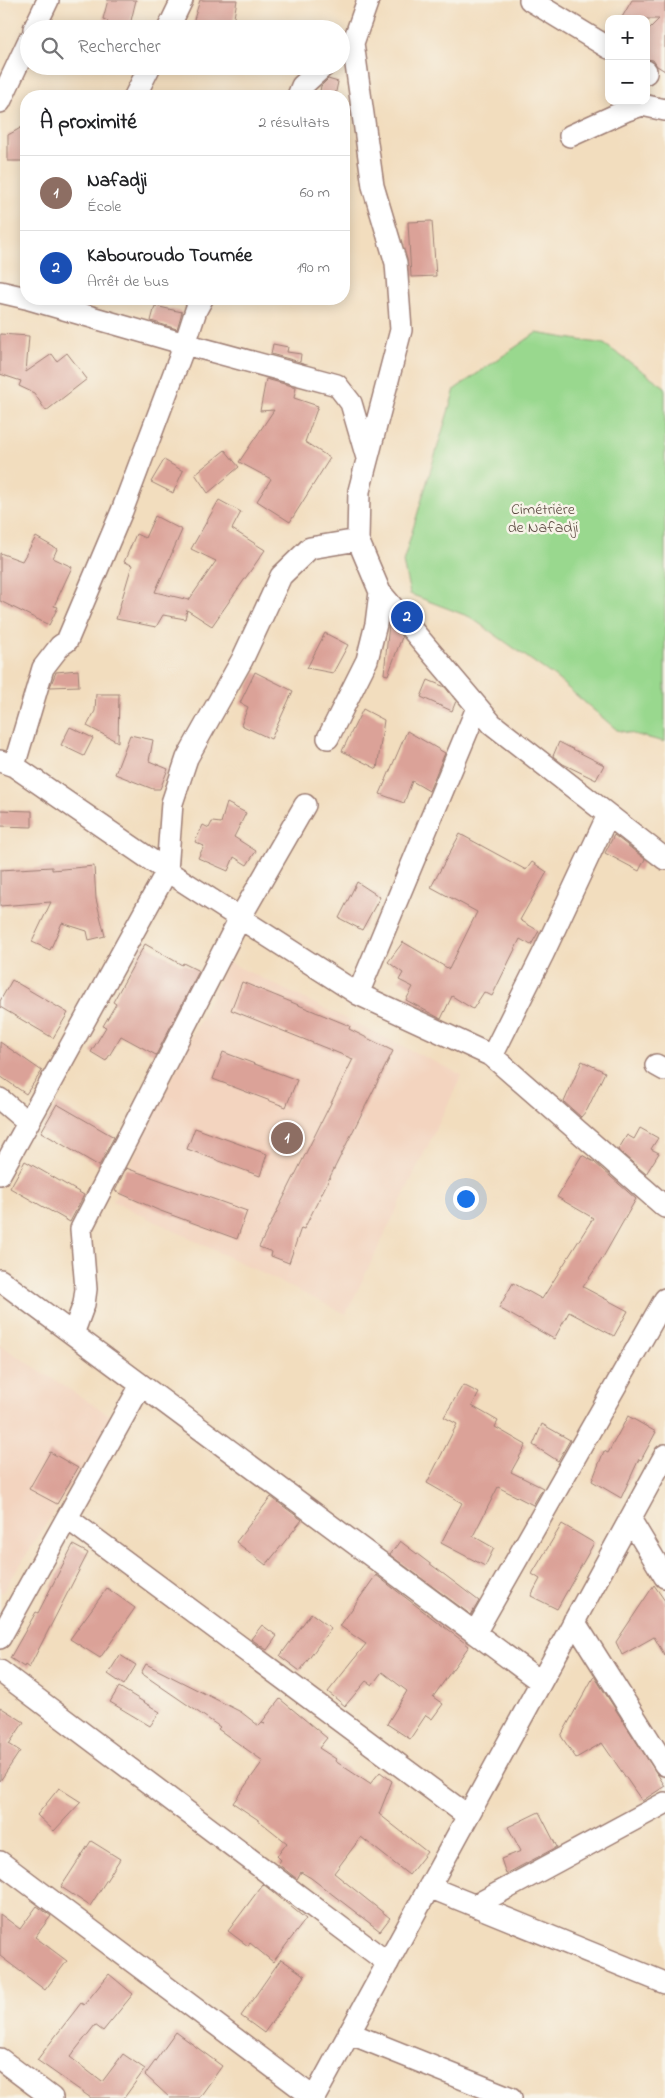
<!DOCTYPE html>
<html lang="fr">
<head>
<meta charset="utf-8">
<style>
  :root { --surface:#fff; --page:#f6f6f6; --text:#202124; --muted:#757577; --line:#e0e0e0; --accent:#1a73e8 }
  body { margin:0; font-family:"Indie Flower",sans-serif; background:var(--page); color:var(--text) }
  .controls { position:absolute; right:15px; top:15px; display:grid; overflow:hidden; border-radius:10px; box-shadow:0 2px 12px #0003 }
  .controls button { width:45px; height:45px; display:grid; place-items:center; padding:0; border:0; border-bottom:1px solid var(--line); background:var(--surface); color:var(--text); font:25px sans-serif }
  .you { position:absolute; left:465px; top:1198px; width:18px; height:18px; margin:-12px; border:4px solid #fff; border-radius:50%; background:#1a73e8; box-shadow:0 0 0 8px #1a73e833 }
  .badge { display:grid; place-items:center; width:32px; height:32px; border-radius:50%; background:var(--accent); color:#fff; font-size:16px; font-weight:700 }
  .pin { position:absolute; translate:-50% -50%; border:2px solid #fff; box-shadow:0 1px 5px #0006 }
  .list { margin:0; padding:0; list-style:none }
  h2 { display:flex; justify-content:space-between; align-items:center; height:65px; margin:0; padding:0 20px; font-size:21px }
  h2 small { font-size:16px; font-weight:400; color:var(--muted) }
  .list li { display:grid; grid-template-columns:32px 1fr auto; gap:15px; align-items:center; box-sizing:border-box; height:75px; padding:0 20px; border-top:1px solid var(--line) }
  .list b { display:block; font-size:19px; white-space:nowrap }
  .list p { margin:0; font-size:16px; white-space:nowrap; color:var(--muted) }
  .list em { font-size:16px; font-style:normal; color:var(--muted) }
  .icon { flex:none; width:28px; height:28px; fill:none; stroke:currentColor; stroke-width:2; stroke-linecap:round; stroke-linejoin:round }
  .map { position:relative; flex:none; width:665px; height:2098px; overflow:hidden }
  .search { position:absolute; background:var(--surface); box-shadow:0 2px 12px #0003; left:20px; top:20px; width:330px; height:55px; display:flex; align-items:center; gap:12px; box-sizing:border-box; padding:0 18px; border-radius:28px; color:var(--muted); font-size:19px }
  .panel { position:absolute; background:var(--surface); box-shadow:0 2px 12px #0003; left:20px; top:90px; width:330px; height:215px; border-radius:20px }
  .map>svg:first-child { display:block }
  .built { fill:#f3d4bf }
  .green { fill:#99d88e; stroke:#727c5c }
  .building { fill:#dba298 }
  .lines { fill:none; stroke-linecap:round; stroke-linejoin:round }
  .minor-casing { stroke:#9e7e74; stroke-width:24 }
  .minor { stroke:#fff; stroke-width:21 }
  .labels { text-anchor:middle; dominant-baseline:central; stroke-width:5; stroke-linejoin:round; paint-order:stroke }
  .park-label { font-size:16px; fill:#5e4d44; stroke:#f7f3e8 }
</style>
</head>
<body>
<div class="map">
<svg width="665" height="2098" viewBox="0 0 665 2098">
  <rect width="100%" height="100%" fill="#f7f3e8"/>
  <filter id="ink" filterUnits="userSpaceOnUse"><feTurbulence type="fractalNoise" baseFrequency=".02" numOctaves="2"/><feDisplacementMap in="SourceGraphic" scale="10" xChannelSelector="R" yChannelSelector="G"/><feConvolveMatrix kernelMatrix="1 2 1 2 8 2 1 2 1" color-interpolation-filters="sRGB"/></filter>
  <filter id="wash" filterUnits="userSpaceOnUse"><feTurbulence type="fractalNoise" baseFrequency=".0096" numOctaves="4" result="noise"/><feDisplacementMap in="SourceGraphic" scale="20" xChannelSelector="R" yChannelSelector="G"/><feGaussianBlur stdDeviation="1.12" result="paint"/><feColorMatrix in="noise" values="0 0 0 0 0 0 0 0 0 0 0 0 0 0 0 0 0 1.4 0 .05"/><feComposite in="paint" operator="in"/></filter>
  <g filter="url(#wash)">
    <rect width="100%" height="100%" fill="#f2ddbe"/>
    <path class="built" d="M228 962 462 1075 346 1314 113 1201Z
      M0 1345 114 1418 2 1593 0 1592Z"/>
    <path class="green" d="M536 333 604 344 665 387V742L617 730 555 677 470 617 410 594 403 562 455 389Z"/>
    <g id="blocks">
      <path class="building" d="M108 0H136L129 29H106L108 21 103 19Z
        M200 0H237L232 29H191Z
        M632 0H665V71L657 66 653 60 646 59V32L659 19H621Z
        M328 79 338 82 335 96H319L321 86Z
        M26 125V161H8V135Z
        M432 221 436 276 411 277 408 222Z
        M155 306 182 312 177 329 151 321Z
        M0 334 29 336 26 372 52 354 57 361 67 353 87 379 46 411 34 393 19 386 21 381 0 374Z
        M273 344 288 347 287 352 301 354 300 362 271 354Z
        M266 379 296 387 294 398 318 406 305 442 330 458 290 522 257 501 271 479 239 462 274 410 260 411Z
        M225 450 239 467 208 493 195 474Z
        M164 460 183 471 173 493 151 482Z
        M219 500 241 512 232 529 265 550 212 626 187 610 185 619 163 615 156 627 116 619 132 565 124 562 136 534 145 538 155 516 182 530 155 592 189 600 216 561 191 549Z
        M36 537 57 549 53 558 72 567 54 606 58 607 49 625 0 601V553L22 561Z
        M389 624 392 626 402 637 388 675 384 674Z
        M325 633 348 645 333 673 307 668Z
        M78 670 79 686 50 687 56 672Z
        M255 672 293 691 271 739 241 725 248 707 240 703Z
        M428 680 445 687 456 701 452 711 421 697Z
        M96 694H119L118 742 87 726 95 711Z
        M363 709 384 720 377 769 342 751Z
        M70 727 93 738 84 756 61 745Z
        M407 731 445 753 429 791 412 781 404 803 380 794Z
        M130 735 153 740 149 761 168 769 160 789H153L115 774Z
        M559 742 604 765 596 780 563 764 553 756Z
        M227 803 246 813 234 837 256 851 247 865 234 857 228 871 198 858 204 846 195 842 203 825 209 828 212 822 221 823Z
        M0 810 32 811V827L0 826Z
        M460 834 526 870 532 862 547 872 520 920 539 931 531 945 520 939 492 996 484 992 473 1009 452 996 441 1019 406 1000 413 987 399 980 403 973 388 962 403 942 449 969 477 912 431 887Z
        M614 835 645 859 639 871 605 853Z
        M94 866 96 899 105 936 89 940 87 931 62 923 50 950 32 942 51 902 0 906V870L52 867V870Z
        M357 882 380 897 362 930 339 918Z
        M145 944 182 965 183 963 199 971 156 1055 121 1036 106 1061 91 1052 106 1027 103 1026 116 1004 113 1002Z
        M12 980 68 1013 53 1038 0 1007V1001Z
        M242 982 350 1026 349 1029 393 1051 304 1229 301 1228 289 1263 271 1256 272 1252 259 1247 353 1059 231 1010Z
        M0 1042 42 1071 26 1094 0 1076Z
        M223 1052 297 1080 286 1107 213 1079Z
        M582 1061 605 1072 587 1110 581 1117 564 1102Z
        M57 1104 114 1137 99 1166 41 1132Z
        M195 1128 267 1154 260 1176 187 1149Z
        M640 1128 658 1138 651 1149 659 1153 646 1174 618 1150 627 1135 634 1139Z
        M582 1155 594 1162 636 1199 602 1259 583 1287 628 1311 614 1336 569 1312 554 1339 499 1308 513 1283 542 1299 593 1218 557 1197Z
        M25 1161 84 1195 70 1222 10 1188Z
        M126 1168 247 1211 237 1239 158 1210 115 1191Z
        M463 1385 479 1393 472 1406 498 1421 495 1427 526 1445 511 1472 543 1488 533 1505 498 1487 473 1536 494 1548 485 1566 441 1543 462 1503 427 1483 457 1424 444 1417Z
        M628 1416 656 1432 641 1460 639 1459 621 1498 592 1481 604 1451 608 1453Z
        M542 1424 570 1440 558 1461 533 1445Z
        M50 1452 78 1468 57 1504 29 1489Z
        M271 1497 302 1520 266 1565 236 1542Z
        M562 1524 594 1543 557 1609 531 1596 540 1579 532 1574Z
        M400 1541 479 1601 471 1615 390 1555Z
        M73 1545 88 1553 29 1668 25 1665 24 1667 10 1658 36 1612 38 1613Z
        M376 1575 469 1646 433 1697 443 1704 432 1719 426 1715 410 1739 387 1724 407 1691 382 1672 372 1685 366 1681 345 1706 328 1692 366 1644 340 1626Z
        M654 1585 665 1601V1656L654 1637 622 1655 616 1642Z
        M107 1588 135 1608 100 1658 70 1639Z
        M311 1613 331 1628 300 1671 280 1656Z
        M262 1625 277 1636 267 1650 251 1639Z
        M120 1655 136 1665 124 1685 108 1674Z
        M146 1664 241 1712 259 1726 262 1723 265 1724 262 1722 280 1699 327 1738 319 1748 336 1759 335 1761 370 1784 380 1772 392 1781 379 1814 427 1852 409 1875 361 1837 334 1873 390 1918 380 1931 311 1878 301 1872 297 1879 278 1864 281 1860 277 1856 287 1843 257 1819 233 1803 263 1761 218 1729 220 1727 141 1673Z
        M594 1676 665 1786 642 1801 602 1743 576 1758 561 1736Z
        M119 1687 160 1712 150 1726 110 1702Z
        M0 1707 24 1722 9 1744 20 1751 0 1781Z
        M59 1788 81 1802 54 1831 37 1815Z
        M539 1812 557 1847 506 1874 501 1859 521 1851 508 1827Z
        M91 1841 120 1859 90 1906 61 1887Z
        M263 1884 306 1919 273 1962 250 1943 248 1946 228 1931Z
        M37 1906 51 1916 35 1937 67 1961 45 1990 0 1956V1914L20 1929Z
        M281 1959 305 1976 264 2033 241 2016Z
        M109 1974 133 1994 103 2031 95 2025 70 2057 102 2082 123 2054 145 2069 124 2098H91L37 2060 81 2003 84 2005Z
        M176 2032 222 2066 199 2098H170L145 2075Z"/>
    </g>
  </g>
  <g filter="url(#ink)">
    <use href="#blocks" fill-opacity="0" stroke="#9e7e74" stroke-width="1"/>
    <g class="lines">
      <defs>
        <path id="minor" d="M368 0 353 43 373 186 396 263 401 330 359 491 358 540 380 592 492 724 665 859
          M530 0 609 48
          M34 29 48 0
          M168 29 182 0
          M646 71V73
          M135 96 150 66
          M298 96 302 86 324 66
          M0 102 29 40
          M570 136 627 110 642 105 665 110
          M0 292 26 298
          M29 299 185 344 337 385 351 403 367 458
          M328 738 367 660 376 624 380 592
          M0 761 14 766 167 871 358 994 492 1056 665 1207
          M14 766 43 668 60 646 67 641 122 511 185 344 196 310 202 299
          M358 994 477 708
          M492 1056 543 954 608 815
          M656 1065 665 1070
          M0 1099 28 1123
          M0 1174 167 871 172 803 187 758 242 660 281 576 310 548 358 540
          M0 1280 541 1682
          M73 1334 84 1304 86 1289 81 1229 240 918 305 805
          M67 1518 468 1816
          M630 1519 665 1577
          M574 1621 665 1765
          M475 1633 665 1299
          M0 1638 141 1385
          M0 1671 388 1963
          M0 1862 314 2098
          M429 1887 665 1983
          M476 1905 665 1803
          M349 2033 511 2098
          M0 2059 52 2098
          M314 2098 665 1455"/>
      </defs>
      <use href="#minor" class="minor-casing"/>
      <use href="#minor" class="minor"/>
    </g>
  </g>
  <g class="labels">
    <g class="park-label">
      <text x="543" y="510">Cimétrière<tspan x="543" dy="18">de Nafadji</tspan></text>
    </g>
  </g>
</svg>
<div class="controls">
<button>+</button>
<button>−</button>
</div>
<div class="you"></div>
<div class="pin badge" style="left:287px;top:1138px;background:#8d6e63">1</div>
<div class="pin badge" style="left:407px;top:617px;background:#1a4fb4">2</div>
<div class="search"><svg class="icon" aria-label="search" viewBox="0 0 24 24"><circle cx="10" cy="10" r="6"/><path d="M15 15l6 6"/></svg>Rechercher</div>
<section class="panel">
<h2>À proximité<small>2 résultats</small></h2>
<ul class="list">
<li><span class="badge" style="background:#8d6e63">1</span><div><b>Nafadji</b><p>École</p></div><em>60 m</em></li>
<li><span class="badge" style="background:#1a4fb4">2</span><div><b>Kabouroudo Tournée</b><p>Arrêt de bus</p></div><em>190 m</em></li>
</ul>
</section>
</div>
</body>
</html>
